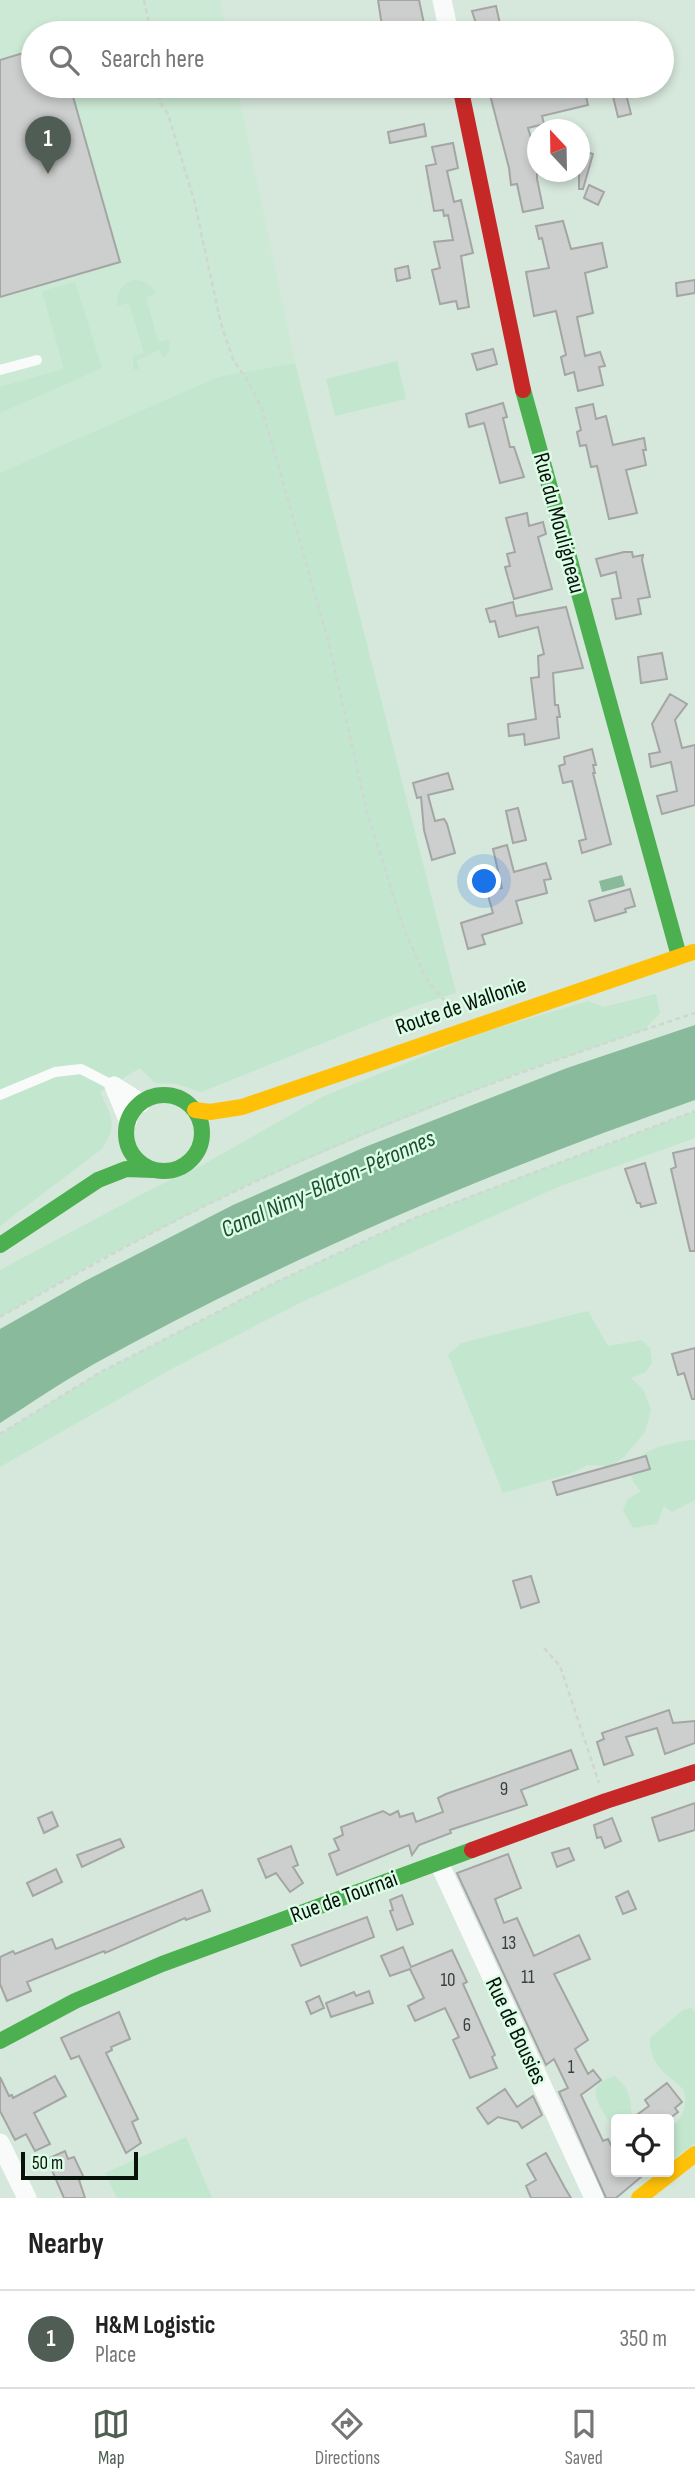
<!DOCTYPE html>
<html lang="en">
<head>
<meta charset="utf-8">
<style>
  :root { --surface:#fff; --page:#f2f2f2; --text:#222; --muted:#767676; --line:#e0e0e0; --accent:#4f5d54 }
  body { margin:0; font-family:"Sofia Sans Condensed",sans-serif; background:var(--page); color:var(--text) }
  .controls { position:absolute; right:21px; bottom:21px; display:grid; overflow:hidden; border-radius:7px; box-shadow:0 4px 10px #0003 }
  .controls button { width:63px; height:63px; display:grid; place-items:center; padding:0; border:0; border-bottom:2px solid var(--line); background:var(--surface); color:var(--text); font:35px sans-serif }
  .compass { position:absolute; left:527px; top:119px; width:63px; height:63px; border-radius:50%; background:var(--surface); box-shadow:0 4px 10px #0003; rotate:338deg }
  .scale { position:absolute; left:21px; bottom:18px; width:117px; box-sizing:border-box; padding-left:7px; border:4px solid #07120b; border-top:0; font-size:19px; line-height:24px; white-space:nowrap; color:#07120b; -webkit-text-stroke:5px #dbfce5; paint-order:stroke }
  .you { position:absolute; left:485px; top:882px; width:24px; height:24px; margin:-18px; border:5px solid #fff; border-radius:50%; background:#1a73e8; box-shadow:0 0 0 10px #1a73e833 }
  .badge { display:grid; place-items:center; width:46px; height:46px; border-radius:50%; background:var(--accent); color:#fff; font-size:23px; font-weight:700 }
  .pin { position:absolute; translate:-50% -58px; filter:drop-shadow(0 2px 4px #0008) }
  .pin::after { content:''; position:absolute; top:37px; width:24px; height:21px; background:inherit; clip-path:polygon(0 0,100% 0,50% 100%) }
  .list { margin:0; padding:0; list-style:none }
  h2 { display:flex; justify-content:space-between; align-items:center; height:91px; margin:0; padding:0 28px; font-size:30px }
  h2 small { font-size:23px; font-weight:400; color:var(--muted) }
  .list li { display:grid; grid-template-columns:46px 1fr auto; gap:21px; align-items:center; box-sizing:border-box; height:98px; padding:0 28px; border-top:2px solid var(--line) }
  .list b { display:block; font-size:26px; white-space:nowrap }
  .list p { margin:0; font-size:23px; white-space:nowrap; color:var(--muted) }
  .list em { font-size:23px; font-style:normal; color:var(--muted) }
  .icon { flex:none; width:38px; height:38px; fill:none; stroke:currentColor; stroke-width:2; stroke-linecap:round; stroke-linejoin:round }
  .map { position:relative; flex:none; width:695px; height:2198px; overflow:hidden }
  .search { position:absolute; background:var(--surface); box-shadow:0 4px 10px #0003; left:21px; right:21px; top:21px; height:77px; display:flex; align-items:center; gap:18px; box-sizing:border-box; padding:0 24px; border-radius:38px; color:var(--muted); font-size:26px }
  .sheet { height:189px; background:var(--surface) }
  nav { display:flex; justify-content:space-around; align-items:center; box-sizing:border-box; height:98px; border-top:2px solid var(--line); background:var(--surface); font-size:19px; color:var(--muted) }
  nav a { display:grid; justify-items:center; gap:4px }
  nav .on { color:var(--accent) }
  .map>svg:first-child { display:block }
  .built { fill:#cbe9d4 }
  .green { fill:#c2e7ce }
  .water { fill:#89ba9b }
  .building { fill:#cdcfcf; stroke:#a3a6a5; stroke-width:2 }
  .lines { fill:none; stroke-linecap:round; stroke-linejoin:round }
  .path { stroke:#d0d6d2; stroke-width:2.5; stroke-dasharray:5 3.5; stroke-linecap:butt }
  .lane { stroke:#f9fbfa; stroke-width:10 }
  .street { stroke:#f9fbfa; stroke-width:19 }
  .fast { stroke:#4caf50; stroke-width:16 }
  .slow { stroke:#ffc107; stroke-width:16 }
  .jam { stroke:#c62828; stroke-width:16 }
  .labels { text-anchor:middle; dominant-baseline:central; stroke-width:5; stroke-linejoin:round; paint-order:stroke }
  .number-label { font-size:19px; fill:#38413c }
  .street-label { font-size:23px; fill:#07120b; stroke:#dbfce5 }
  .water-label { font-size:24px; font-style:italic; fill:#1d4d32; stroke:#dbfce5 }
</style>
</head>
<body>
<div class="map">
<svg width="695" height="2198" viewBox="0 0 695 2198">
  <rect width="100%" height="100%" fill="#d6e7db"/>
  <path class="built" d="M0 0H220L227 33H33V86H237L297 373 456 993 415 1006 201 1092 177 1084 155 1083 140 1068 100 1092 0 1207Z"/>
  <path class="green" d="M134 280C145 280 151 284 156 293L146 297 158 342 170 339 169 351 163 358 159 350 136 361 139 369 133 371V357L144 353 129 303 117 306C116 293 121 284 134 280Z
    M75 282 102 368 0 413V387L64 369 42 291Z
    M397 361 406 399 335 416 326 379Z
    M295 363 456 993 415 1006 201 1092 177 1084 155 1083 140 1068 100 1092C112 1118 118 1124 102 1149L0 1226V473L218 377Z
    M656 994 660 1013 644 1030 516 1074 369 1133 245 1186 99 1260 0 1317V1270L146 1192 206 1163 324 1096 484 1032 588 1001 604 1007Z
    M695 1111V1138L558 1187 302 1302 175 1367 0 1467V1434L99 1373 268 1286 412 1219Z
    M588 1311 608 1346 642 1340 650 1348 652 1363 646 1372 631 1378 643 1389 651 1410 645 1432 624 1457 611 1466 588 1465 569 1474 503 1493 448 1355 461 1343Z
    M695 1440V1500L672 1512 664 1506 657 1524 633 1528 623 1510 627 1500 641 1491C606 1456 671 1441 695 1440Z
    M691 2008 695 2012V2143L669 2162V2130C682 2117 688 2109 684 2090 667 2073 649 2066 650 2038L683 2010Z
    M615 2076C630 2089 632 2100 631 2119H616V2131C605 2113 577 2085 615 2076Z
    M186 2137 212 2198H117L105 2173Z"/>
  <path class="water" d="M622 875 625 886 602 892 599 881Z
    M695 1025V1100C489 1172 286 1258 94 1364 62 1382 31 1403 0 1423V1329L85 1281 233 1205 365 1147 567 1068Z"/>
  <path class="building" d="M378 0H419L426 33 383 32Z
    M496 6 502 33H479L472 11Z
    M33 50V86H70L120 262 0 297V60Z
    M509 86H573V90L584 87 588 105 542 116 544 124 528 128 537 158V179L543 208 523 212 517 184 511 185 509 168 489 91Z
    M617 86H624L631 114 618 117 611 88Z
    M424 124 426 136 390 143 388 132Z
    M453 143 458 168 447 171 454 202 461 200 473 253 461 256 469 307 458 309 456 301 440 304 432 270 440 268 434 242 453 240 448 215 444 216 443 210 434 211 426 166 436 164 432 147Z
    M579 150 593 154 583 189H579Z
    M589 185 604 192 598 205 584 198Z
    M563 221 571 249 602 243 607 267 585 273 593 313 577 317 585 356 600 352 605 366 599 367 603 385 578 391 574 372 565 375 561 357 566 355 556 311 534 316 526 272 549 268 542 238 539 239 536 226Z
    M408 266 410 278 397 281 395 269Z
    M695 280V293L677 296 676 283Z
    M493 349 497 364 477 370 472 354Z
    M503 403 507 417 503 418 510 447H514L524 477 500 483 484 423 469 427 466 414Z
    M593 404 596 419 606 416 613 445 644 438 646 450H643L646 465 626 470 637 513 609 519 597 466 591 467 586 445 580 446 577 432 581 430 576 408Z
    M527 513 529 526 543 522 546 534 538 537 552 589 514 599 505 567 510 566 507 554 515 552 506 518Z
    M624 552H632L633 557 643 555 642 560 650 597 638 599 641 614 616 619 612 599 621 598 616 572 601 576 596 559Z
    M513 602 516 616 566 607 583 668 553 673 555 705H558L560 717H557L559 738 525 745 524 734 509 736 508 724 536 719 531 678 539 677 538 656 544 654 538 627 499 637 495 621 490 622 486 609Z
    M662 653 667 679 641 683 638 657Z
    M670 694 687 704 675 720 682 748 695 745V805L662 814 657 796 677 791 671 762 651 767 649 754 660 752 652 724Z
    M592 749 596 765H593L595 773H593L611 844 582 853 579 841 586 839 572 781 563 783 559 766 565 764 564 757Z
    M448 773 453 789 428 795 435 821 444 819 447 824 455 853 432 860 424 830 421 797 417 798 413 783Z
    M518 808 526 840 513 843 506 811Z
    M507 845 514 872 546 863 551 879 544 880 547 893 516 901 522 923 482 935 485 944 468 949 461 923 493 913 487 892 502 888 493 849Z
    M630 889 635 906 625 909 626 912 595 921 589 901Z
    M695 1148V1251H690L671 1169 676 1167 673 1153Z
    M645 1163 656 1203 641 1207 640 1203H637L625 1169Z
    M695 1348V1399H692L684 1373 678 1375 672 1354Z
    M646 1456 650 1469 557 1495 553 1482Z
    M531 1576 539 1602 521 1608 513 1581Z
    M669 1710 673 1723 695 1721V1743L665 1754 657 1728 626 1737 633 1755 604 1765 597 1742 604 1739 602 1733Z
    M571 1750 578 1769 521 1790 527 1805 450 1830 451 1833 419 1845 412 1855 409 1845 337 1875 329 1854 339 1850 334 1839 343 1835 341 1827 383 1811 390 1815 398 1811 400 1817 413 1813 416 1822 443 1812 438 1798 446 1794Z
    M695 1803V1830L659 1841 652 1818Z
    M52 1812 58 1826 44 1833 38 1818Z
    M612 1818 621 1841 605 1848 601 1837 597 1838 594 1825Z
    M120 1839 124 1847 82 1867 77 1855Z
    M291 1846 298 1865 293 1867 303 1883 290 1892 276 1873 266 1878 258 1859Z
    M569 1848 574 1860 557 1867 552 1853Z
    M508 1854 521 1888 495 1899 504 1923 517 1918 534 1956 579 1935 590 1959 554 1974 588 2040 575 2049 588 2074 593 2070 601 2080 581 2095 603 2141 608 2139 616 2155V2172H647L616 2198H606L559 2092 568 2088 554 2059 546 2065 457 1873Z
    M56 1869 62 1882 33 1896 27 1883Z
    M202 1890 210 1911 186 1920 185 1918 105 1953 104 1951 27 1982 31 1991 7 2001 0 1984V1957L13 1951 15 1954 52 1939 56 1949Z
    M628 1891 636 1909 623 1914 616 1897Z
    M402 1895 413 1924 397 1930 390 1911 393 1910 390 1900Z
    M367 1917 374 1937 301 1966 292 1945Z
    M403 1947 411 1967 452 1950 467 1982 463 1984 495 2055 492 2057 497 2068 470 2078 453 2040 459 2037 445 2008 415 2021 408 2006 424 1998 410 1969 390 1976 381 1956Z
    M369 1991 373 2003 331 2017 326 2003 354 1992 356 1996Z
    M319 1996 324 2008 311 2014 306 2002Z
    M119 2012 130 2039 111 2047 112 2050 106 2053 138 2119 132 2122 141 2143 126 2153 79 2056 71 2059 61 2038Z
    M55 2076 66 2096 34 2113 50 2144 35 2151 26 2134 15 2140 0 2111V2077L9 2096 12 2095 13 2098Z
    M667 2083 682 2102 675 2108 678 2112 669 2119H631L649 2106 645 2100Z
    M505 2089 517 2107 533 2096 542 2115 522 2128 518 2122 498 2117 488 2124 477 2108Z
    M65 2151 68 2159 74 2157 84 2178 79 2180 85 2198H64L47 2159Z
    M546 2153 565 2188 571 2198H531L526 2186 536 2180 527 2164Z"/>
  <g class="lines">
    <path class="path" d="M144 0 151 33
      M160 86V102L168 114 194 200 221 324 233 359 247 380 262 409 328 640 368 816 404 929 425 977 441 997 456 1011
      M0 1317C80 1271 161 1226 244 1187 389 1118 543 1063 695 1013
      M0 1434 99 1373 268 1286 412 1219 695 1111
      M544 1648 560 1666 599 1783"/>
    <path class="lane" d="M0 370 37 360
      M0 1095 55 1072 81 1069 114 1086"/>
    <path class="street" d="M442 0 449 33
      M114 1086 128 1120
      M114 1086 141 1103
      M439 1863 594 2198
      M0 2143 27 2198"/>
    <path class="fast" d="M523 390 679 956
      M126 1133a38 38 0 1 1 76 0a38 38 0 1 1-76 0Z
      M0 1245 98 1180 126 1169 153 1170
      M0 2041 75 2001 162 1964 472 1850"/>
    <path class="slow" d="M195 1110 210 1112 242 1107 693 952
      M639 2198 695 2154"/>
    <path class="jam" d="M460 86 523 390
      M472 1850 606 1801 695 1772"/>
  </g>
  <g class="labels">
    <g class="number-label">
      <text x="504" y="1789">9</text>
      <text x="509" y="1943">13</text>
      <text x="528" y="1977">11</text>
      <text x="448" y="1980">10</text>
      <text x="467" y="2025">6</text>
      <text x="571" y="2067">1</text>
    </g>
    <g class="street-label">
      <text transform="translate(559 523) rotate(75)">Rue du Mouligneau</text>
      <text transform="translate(461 1006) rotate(-19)">Route de Wallonie</text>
      <text transform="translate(344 1897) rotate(-20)">Rue de Tournai</text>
      <text transform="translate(516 2031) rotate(65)">Rue de Bousies</text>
    </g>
    <g class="water-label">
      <text transform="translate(328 1184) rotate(-24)">Canal Nimy-Blaton-Péronnes</text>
    </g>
  </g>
</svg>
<div class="controls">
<button><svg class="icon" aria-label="locate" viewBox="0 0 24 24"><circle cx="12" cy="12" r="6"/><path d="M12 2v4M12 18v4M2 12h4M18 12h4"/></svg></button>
</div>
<svg class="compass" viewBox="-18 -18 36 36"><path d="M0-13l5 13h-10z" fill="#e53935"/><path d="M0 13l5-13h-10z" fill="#767676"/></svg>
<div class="scale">50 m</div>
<div class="you"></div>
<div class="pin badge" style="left:48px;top:174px">1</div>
<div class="search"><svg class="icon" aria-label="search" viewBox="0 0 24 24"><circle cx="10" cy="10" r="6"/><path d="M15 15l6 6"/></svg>Search here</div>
</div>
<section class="sheet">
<h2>Nearby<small></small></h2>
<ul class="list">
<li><span class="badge">1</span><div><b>H&amp;M Logistic</b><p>Place</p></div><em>350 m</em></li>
</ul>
</section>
<nav>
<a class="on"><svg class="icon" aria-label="map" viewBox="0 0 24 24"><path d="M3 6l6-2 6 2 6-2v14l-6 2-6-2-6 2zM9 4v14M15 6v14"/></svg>Map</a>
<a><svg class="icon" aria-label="directions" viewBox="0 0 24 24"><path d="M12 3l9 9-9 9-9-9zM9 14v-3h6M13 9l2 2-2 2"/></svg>Directions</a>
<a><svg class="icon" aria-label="saved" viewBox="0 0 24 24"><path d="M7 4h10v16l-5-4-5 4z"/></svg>Saved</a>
</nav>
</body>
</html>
